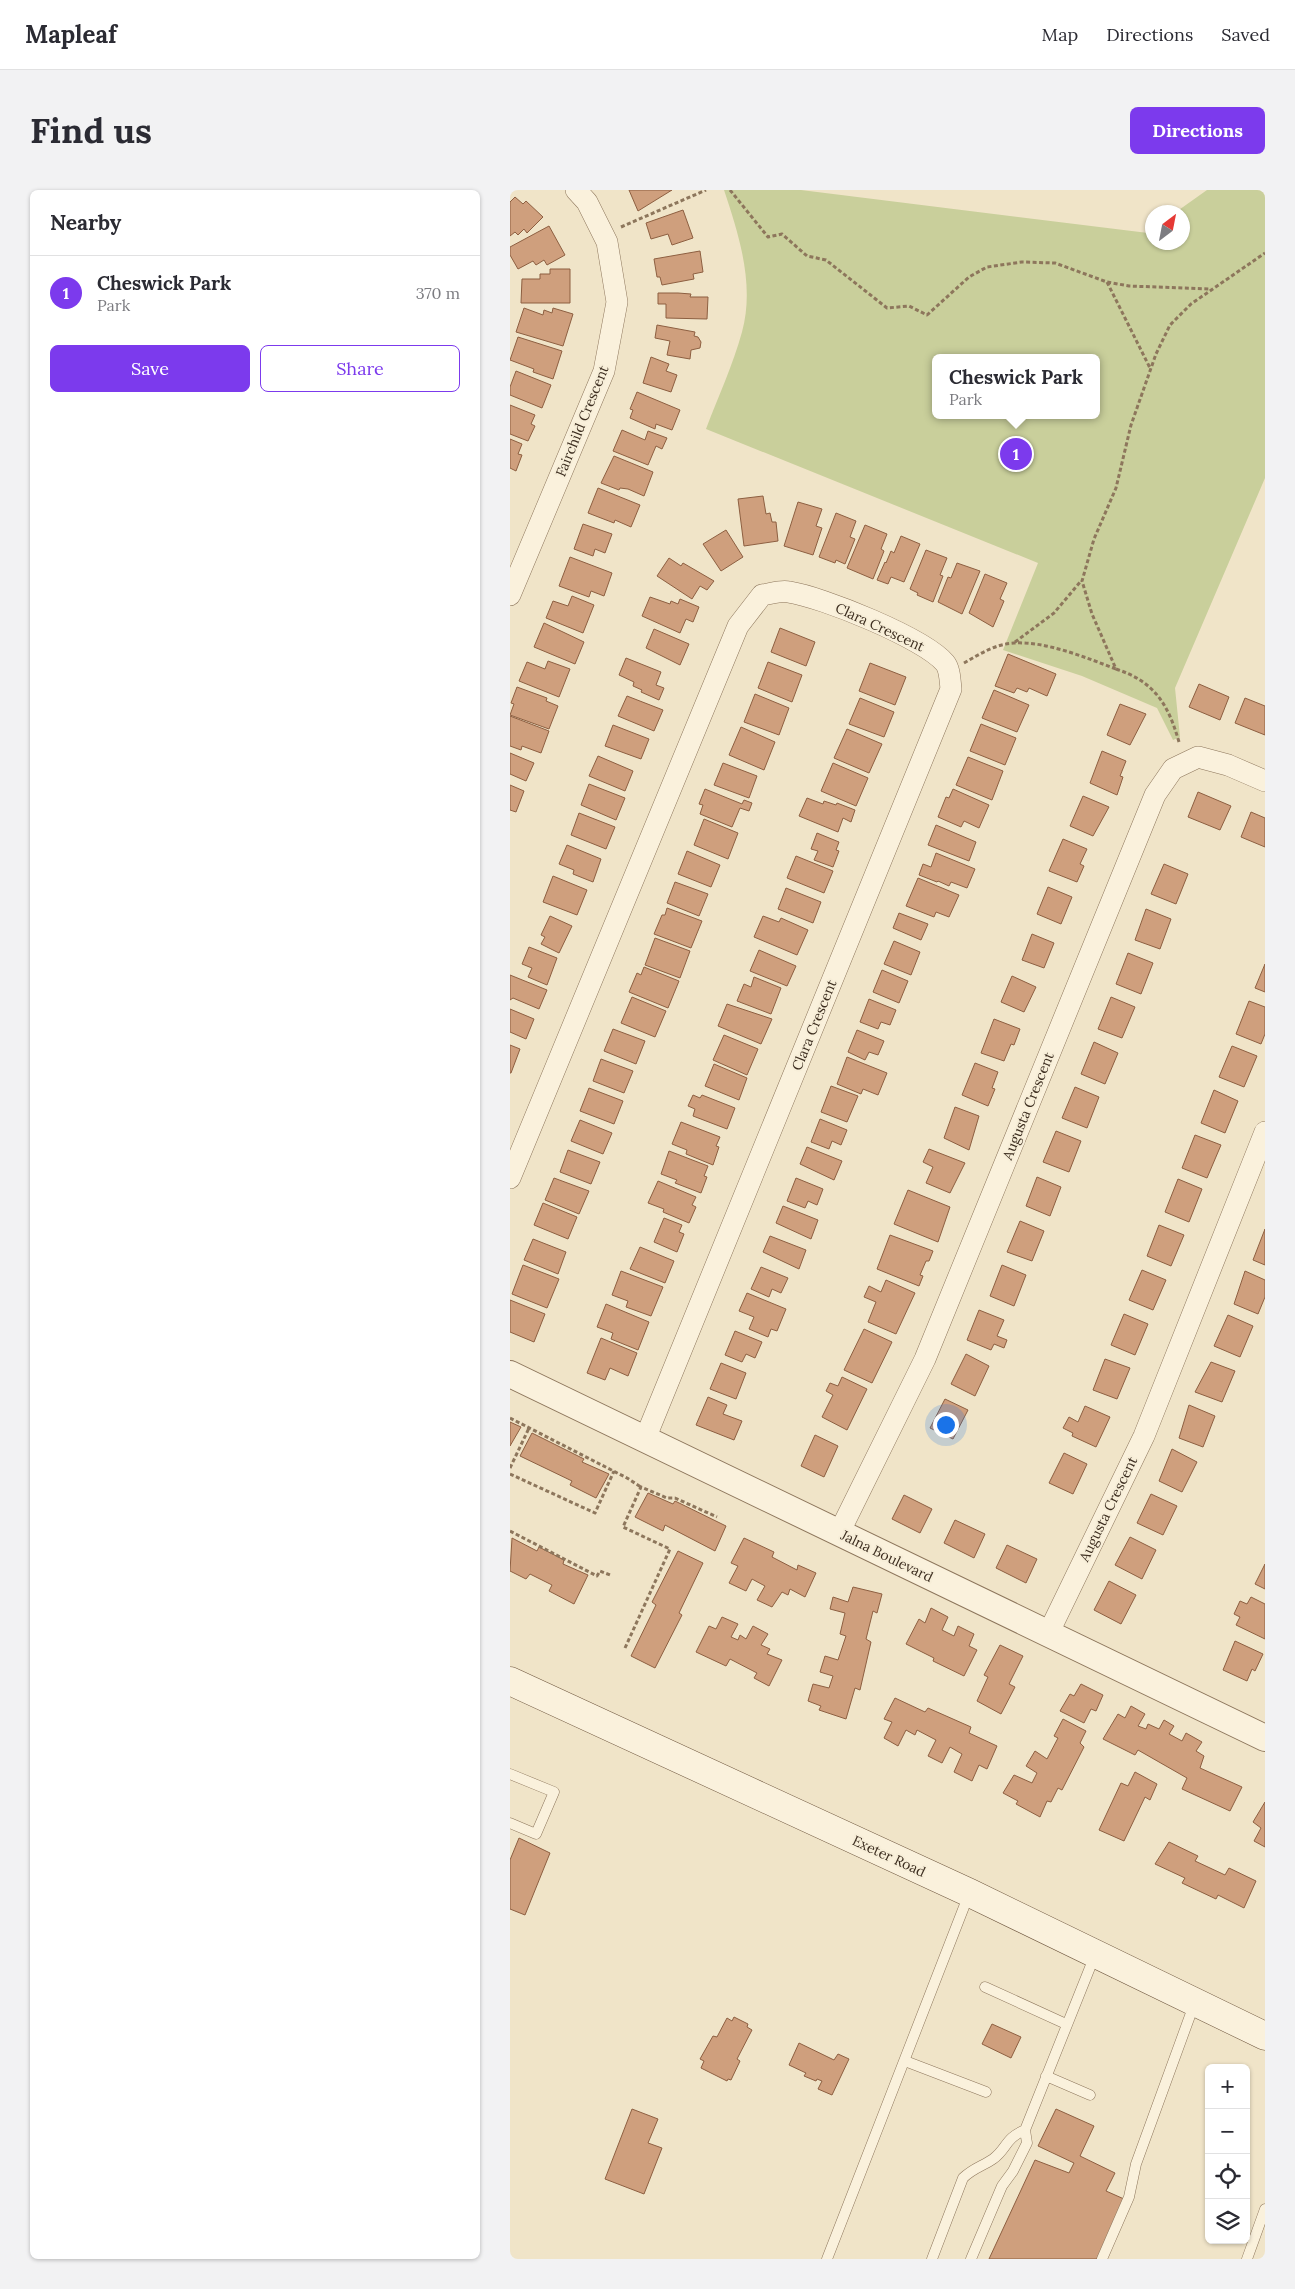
<!DOCTYPE html>
<html lang="en">
<head>
<meta charset="utf-8">
<style>
  :root { --surface:#fff; --page:#f2f2f3; --text:#2b2b33; --muted:#7c7c81; --line:#e1e1e2; --accent:#7c3aed }
  body { margin:0; font-family:Lora,serif; background:var(--page); color:var(--text) }
  .controls { position:absolute; right:15px; bottom:15px; display:grid; overflow:hidden; border-radius:8px; box-shadow:0 1px 4px #0004 }
  .controls button { width:45px; height:45px; display:grid; place-items:center; padding:0; border:0; border-bottom:1px solid var(--line); background:var(--surface); color:var(--text); font:25px sans-serif }
  .compass { position:absolute; left:635px; top:15px; width:45px; height:45px; border-radius:50%; background:var(--surface); box-shadow:0 1px 4px #0004; rotate:32deg }
  .you { position:absolute; left:435px; top:1234px; width:18px; height:18px; margin:-12px; border:4px solid #fff; border-radius:50%; background:#1a73e8; box-shadow:0 0 0 8px #1a73e833 }
  .badge { display:grid; place-items:center; width:32px; height:32px; border-radius:50%; background:var(--accent); color:#fff; font-size:16px; font-weight:700 }
  .pin { position:absolute; translate:-50% -50%; border:2px solid #fff; box-shadow:0 1px 5px #0006 }
  .popup { position:absolute; left:422px; top:164px; width:168px; height:65px; box-sizing:border-box; display:grid; place-content:center; border-radius:8px; background:var(--surface); filter:drop-shadow(0 1px 4px #0005); font-size:16px; white-space:nowrap; color:var(--muted) }
  .popup b { font-size:19px; color:var(--text) }
  .popup::after { content:''; position:absolute; left:50%; top:100%; margin-left:-10px; border:10px solid transparent; border-top-color:var(--surface) }
  .list { margin:0; padding:0; list-style:none }
  h2 { display:flex; justify-content:space-between; align-items:center; height:65px; margin:0; padding:0 20px; font-size:21px }
  h2 small { font-size:16px; font-weight:400; color:var(--muted) }
  .list li { display:grid; grid-template-columns:32px 1fr auto; gap:15px; align-items:center; box-sizing:border-box; height:75px; padding:0 20px; border-top:1px solid var(--line) }
  .list b { display:block; font-size:19px; white-space:nowrap }
  .list p { margin:0; font-size:16px; white-space:nowrap; color:var(--muted) }
  .list em { font-size:16px; font-style:normal; color:var(--muted) }
  .actions { display:flex; gap:10px; padding:15px 20px }
  .actions a { flex:1; padding:11px 0; border:1px solid var(--accent); border-radius:8px; text-align:center; font-size:18px; color:var(--accent) }
  .actions .main { background:var(--accent); color:#fff }
  .icon { flex:none; width:28px; height:28px; fill:none; stroke:currentColor; stroke-width:2; stroke-linecap:round; stroke-linejoin:round }
  .map { position:relative; flex:none; width:755px; height:2069px; overflow:hidden; border-radius:8px }
  header { display:flex; align-items:center; gap:30px; box-sizing:border-box; height:70px; padding:0 25px; background:var(--surface); border-bottom:1px solid var(--line) }
  header strong { font-size:24px }
  nav { display:flex; gap:28px; margin-inline-start:auto; font-size:18px }
  .intro { display:flex; align-items:center; justify-content:space-between; box-sizing:border-box; height:120px; padding:0 30px }
  h1 { margin:0; font-size:35px }
  .button { padding:12px 22px; border-radius:8px; background:var(--accent); color:#fff; font-size:18px; font-weight:700 }
  main { display:flex; gap:30px; padding:0 30px }
  aside { flex:1; background:var(--surface); border-radius:8px; box-shadow:0 1px 4px #0004 }
  .map>svg:first-child { display:block }
  .green { fill:#c9cf9b; fill-rule:evenodd }
  .building { fill:#cf9f7d; stroke:#8d5f41 }
  .lines { fill:none; stroke-linecap:round; stroke-linejoin:round }
  .service-casing { stroke:#8d765c; stroke-width:11 }
  .minor-casing { stroke:#8d765c; stroke-width:22 }
  .tertiary-casing { stroke:#8d765c; stroke-width:28 }
  .secondary-casing { stroke:#6f573f; stroke-width:29 }
  .path { stroke:#8d765c; stroke-width:3; stroke-dasharray:4 2.5; stroke-linecap:butt }
  .service { stroke:#faf1dc; stroke-width:10 }
  .minor { stroke:#faf1dc; stroke-width:21 }
  .tertiary { stroke:#faf1dc; stroke-width:26 }
  .secondary { stroke:#faf1dc; stroke-width:28 }
  .labels { text-anchor:middle; dominant-baseline:central; stroke-width:4; stroke-linejoin:round; paint-order:stroke }
  .street-label { font-size:14px; fill:#3d2e20; stroke:#f7eed8 }
</style>
</head>
<body>
<header>
<strong>Mapleaf</strong>
<nav><a>Map</a><a>Directions</a><a>Saved</a></nav>
</header>
<div class="intro"><h1>Find us</h1><a class="button">Directions</a></div>
<main>
<aside>
<h2>Nearby<small></small></h2>
<ul class="list">
<li><span class="badge">1</span><div><b>Cheswick Park</b><p>Park</p></div><em>370 m</em></li>
</ul>
<div class="actions"><a class="main">Save</a><a>Share</a></div>
</aside>
<div class="map">
<svg width="755" height="2069" viewBox="0 0 755 2069">
  <rect width="100%" height="100%" fill="#f0e4c8"/>
  <path class="green" d="M214 0H291L638 43 642 39V52H672V22H666L697 0H755V288L665 498 670 547 663 550 647 518 572 486 493 460 528 373 196 239C208 207 223 175 232 142 245 95 229 45 214 0ZM426 168H586V225H426Z"/>
  <path class="building" d="M119 0H162L128 21Z
    M5 7 13 14 16 11 33 27 17 43 14 39 8 45 5 42 0 46V12Z
    M173 20 183 48 162 55 158 44 141 49 136 33Z
    M39 36 55 65 37 75 34 70 26 75 23 71 8 79 0 65V57Z
    M190 61 193 82 183 84 184 89 152 95 150 87H147L144 69Z
    M40 79H60V113H11L12 89H30V84H40Z
    M148 103H168L181 104 180 107H198L197 129 156 128V114H148Z
    M14 118 33 125 34 120 42 123 43 118 63 124 53 156 6 142Z
    M147 135 185 142 184 146 188 147 191 152 190 158 181 160 180 169 157 165 160 151 145 148Z
    M8 147 52 161 43 189 23 182 24 179 0 170Z
    M141 167 159 174 156 181 167 185 161 202 133 193Z
    M6 181 41 195 32 218 0 205V197Z
    M127 202 170 220 162 240 146 234 145 239 120 228 123 220 120 219Z
    M0 215 25 225 21 234 25 236 18 251 0 244Z
    M112 240 135 250 138 241 157 248 152 259 146 256 138 275 103 261Z
    M0 249 12 254 8 264 12 265 6 281 0 278Z
    M104 266 143 282 134 306 118 299 110 298 109 300 91 293Z
    M88 298 130 315 121 337 105 330 104 333 78 323Z
    M253 306 256 324 260 323 262 332H266L268 351 234 356 228 309Z
    M288 312 312 319 306 336 312 338 303 365 274 356Z
    M326 323 346 331 340 347 345 349 335 374 326 370 325 373 309 367Z
    M73 334 102 344 95 363 85 359 83 366 64 359Z
    M355 335 377 344 371 359 374 361 363 389 337 378Z
    M216 340 233 367 211 381 193 354Z
    M391 346 410 354 394 392 381 387 378 394 367 390 375 372 376 373 381 361 384 363Z
    M416 360 437 368 430 385 433 386 423 412 407 405 408 403 400 399Z
    M60 367 102 383 94 406 81 401 79 407 49 396Z
    M159 368 171 376 173 373 204 391 197 400 190 396 182 409 147 386Z
    M447 373 470 381 452 424 428 412 438 387 441 388Z
    M475 384 497 393 490 409 494 411 483 437 459 423Z
    M62 406 84 415 73 443 36 428 43 411 58 416Z
    M140 407 160 414 161 411 168 414 170 409 189 417 183 432 176 429 170 443 132 426Z
    M34 433 74 452 65 474 24 457Z
    M270 438 305 452 296 476 261 462Z
    M144 439 179 454 170 475 136 458Z
    M498 464 546 484 537 506 519 498 517 502 507 498 504 503 485 496Z
    M116 468 151 482 146 495 154 498 149 510 131 502 132 500 123 496 124 492 109 485Z
    M38 471 60 479 49 507 9 491 17 472 35 479Z
    M258 472 292 485 282 512 248 498Z
    M360 473 396 487 385 515 349 501Z
    M689 494 719 507 710 530 679 517Z
    M7 497 37 508 36 511 48 516 39 539 0 525 4 514 1 513Z
    M484 500 519 515 507 542 472 528Z
    M245 504 279 518 269 545 234 532Z
    M117 506 153 520 144 541 108 526Z
    M350 508 384 522 374 547 339 534Z
    M735 508 755 516V545L725 533Z
    M610 514 636 524 620 555 597 545Z
    M0 526 39 541 31 563 12 556 11 560 0 556Z
    M471 534 506 548 495 575 460 561Z
    M103 535 139 549 131 569 95 556Z
    M231 537 265 552 254 580 219 565Z
    M337 539 372 554 359 583 324 568Z
    M592 561 616 571 610 586 613 587 607 605 580 593Z
    M0 563 24 573 16 591 0 584Z
    M88 566 123 581 115 601 79 586Z
    M458 567 493 581 482 610 446 595Z
    M213 573 247 586 239 608 204 595Z
    M323 573 358 588 346 616 311 601Z
    M79 594 115 608 106 630 71 615Z
    M0 595 14 601 6 622 0 620Z
    M195 599 232 614 234 610 242 613 239 621 230 618 222 637 190 624 193 615 189 614Z
    M443 599 479 615 469 638 454 631 451 637 428 627 436 607 439 608Z
    M688 602 721 616 710 640 678 627Z
    M573 606 599 617 583 646 560 636Z
    M297 608 313 614 314 611 326 615 327 613 345 620 341 632 333 628 328 642 289 626Z
    M741 622 755 628V657L731 647Z
    M69 623 105 637 96 659 61 645Z
    M194 629 228 643 218 669 184 655Z
    M426 635 466 652 459 671 418 655Z
    M307 643 329 652 326 660 329 661 323 677 304 670 308 661 301 659Z
    M553 649 577 659 570 674 574 676 567 692 539 681Z
    M57 655 91 669 83 692 63 684 64 680 49 674Z
    M177 661 210 675 201 697 168 684Z
    M426 663 465 679 457 698 441 692 439 696 428 691 427 692 409 685 413 674 421 677Z
    M286 666 323 681 314 703 277 688Z
    M654 674 678 684 666 714 641 704Z
    M43 686 77 700 67 725 33 712Z
    M408 688 449 705 439 727 426 722 424 727 396 716Z
    M165 692 198 704 189 726 157 713Z
    M538 697 562 707 551 734 527 724Z
    M276 698 311 712 303 733 268 719Z
    M157 718 192 731 181 758 144 744 152 725H155Z
    M636 719 661 729 650 759 625 750Z
    M389 723 418 734 411 750 383 738Z
    M40 726 62 736 49 763 31 754 35 747 31 745Z
    M253 726 269 732 271 728 298 740 287 765 244 747Z
    M522 744 544 753 534 778 512 770Z
    M145 748 180 761 170 788 135 775Z
    M384 751 410 762 401 785 374 774Z
    M19 757 47 768 37 795 18 787 22 778 12 774Z
    M249 760 286 776 277 796 240 781Z
    M618 763 643 773 631 804 606 794Z
    M755 774V802L745 798Z
    M134 777 169 791 158 818 119 802 127 783 131 785Z
    M372 780 398 791 389 813 363 802Z
    M0 785 37 800 29 819 3 808 0 810Z
    M502 786 526 797 514 822 491 812Z
    M244 787 271 798 261 824 227 811 234 794 241 797Z
    M122 807 156 821 145 847 111 833Z
    M601 807 625 817 612 848 588 839Z
    M359 809 386 820 380 835 371 832 368 839 350 832Z
    M739 811 755 817V844L751 854 726 844Z
    M217 814 262 829 251 854 208 836Z
    M0 819 24 829 16 849 0 842Z
    M484 829 510 839 504 855 501 854 494 871 471 863Z
    M103 839 135 851 126 874 94 861Z
    M347 840 374 851 368 865 359 862 355 870 338 862Z
    M214 845 248 859 237 885 203 870Z
    M584 852 608 863 595 894 571 884Z
    M0 855 10 859 1 883H0Z
    M722 856 747 866 734 897 709 887Z
    M337 867 377 883 368 905 353 899 351 904 327 894Z
    M91 869 123 881 114 903 83 891Z
    M465 873 488 882 482 898 485 899 478 916 452 905Z
    M204 874 237 888 229 910 195 896Z
    M321 896 348 906 337 932 311 922Z
    M565 897 589 907 577 938 552 928Z
    M79 898 113 911 104 934 70 921Z
    M704 900 728 911 715 943 691 933Z
    M183 905 190 908 192 905 225 918 217 939 183 926 185 919 178 916Z
    M445 917 469 926 459 960 434 948Z
    M310 929 337 940 331 955 322 951 319 959 301 952Z
    M70 930 102 943 93 964 61 951Z
    M171 932 210 947 206 956 209 957 203 975 176 964 177 960 162 954Z
    M546 941 571 951 559 982 533 972Z
    M685 945 711 955 697 988 672 978Z
    M297 957 332 971 324 990 290 974Z
    M419 959 455 973 440 1003 416 993 423 977 413 972Z
    M58 960 90 972 81 994 50 982Z
    M159 961 198 976 194 986 197 987 191 1003 165 993 167 990 151 984Z
    M527 987 551 997 540 1026 516 1016Z
    M44 988 79 1001 69 1024 35 1010Z
    M286 988 313 999 307 1015 298 1011 295 1018 277 1011Z
    M668 989 692 999 679 1032 655 1022Z
    M148 991 186 1007 182 1015 186 1017 179 1033 153 1022 154 1019 138 1013Z
    M398 1000 440 1017 428 1052 384 1034Z
    M33 1013 67 1027 58 1049 24 1035Z
    M273 1016 308 1030 301 1049 266 1033Z
    M154 1028 172 1035 169 1042 174 1044 167 1062 144 1052Z
    M510 1031 534 1041 522 1071 497 1062Z
    M649 1035 674 1045 661 1076 637 1066Z
    M755 1039V1075L743 1070Z
    M380 1045 423 1061 419 1071H416L410 1085 413 1086 409 1096 367 1079Z
    M260 1046 296 1060 289 1079 253 1062Z
    M23 1049 56 1062 48 1084 14 1070Z
    M130 1057 164 1071 155 1093 120 1079Z
    M13 1075 49 1089 37 1118 2 1104Z
    M492 1075 516 1085 504 1116 480 1106Z
    M251 1077 278 1088 271 1103 262 1099 259 1107 241 1099Z
    M632 1080 656 1090 643 1120 619 1110Z
    M111 1081 153 1097 141 1126 116 1117 118 1111 102 1105Z
    M735 1081 755 1090V1107L748 1124 724 1114Z
    M376 1090 405 1103 386 1144 358 1132 366 1112 354 1107 359 1096 371 1102Z
    M237 1103 276 1119 267 1141 261 1139 258 1147 239 1139 244 1127 229 1121Z
    M0 1110 35 1124 24 1152 0 1142Z
    M96 1114 139 1132 128 1160 101 1149 103 1143 87 1137Z
    M469 1120 494 1130 487 1146 497 1150 494 1158 484 1154 481 1160 457 1150Z
    M614 1124 638 1134 625 1165 601 1155Z
    M718 1125 743 1136 730 1167 704 1156Z
    M354 1139 382 1152 362 1193 334 1180Z
    M225 1141 252 1152 245 1168 236 1164 232 1172 215 1165Z
    M91 1148 127 1163 118 1186 100 1178 95 1190 77 1183Z
    M456 1164 479 1176 465 1206 441 1194Z
    M595 1169 620 1178 607 1209 583 1200Z
    M701 1172 725 1181 712 1212 685 1202Z
    M211 1173 236 1183 226 1209 200 1199Z
    M332 1187 357 1199 337 1240 312 1227 323 1205 316 1201 320 1193 328 1196Z
    M198 1207 217 1215 213 1224 232 1231 224 1250 186 1235Z
    M435 1209 458 1220 443 1249 420 1238Z
    M679 1215 705 1226 693 1257 669 1248Z
    M575 1216 600 1227 586 1257 562 1246 563 1243 553 1238 559 1227 568 1232Z
    M0 1232 11 1237 0 1256Z
    M22 1243 74 1269 72 1272 99 1284 86 1308 60 1295 62 1291 10 1266Z
    M305 1245 328 1256 314 1287 291 1276Z
    M662 1259 687 1272 672 1302 649 1291Z
    M554 1263 577 1274 563 1304 539 1293Z
    M138 1303 163 1314 165 1311 216 1336 205 1361 155 1335 153 1341 125 1327Z
    M641 1304 667 1316 653 1345 627 1333Z
    M394 1305 422 1319 410 1343 382 1329Z
    M445 1330 475 1344 464 1368 434 1353Z
    M620 1347 646 1360 632 1389 605 1375Z
    M2 1348 27 1361 29 1357 54 1370 53 1374 78 1385 64 1414 39 1401 42 1395 20 1384 16 1389 0 1381Z
    M234 1348 264 1362 262 1367 287 1380 288 1375 306 1383 295 1407 280 1399 278 1405 272 1402 262 1417 247 1410 255 1396 242 1389 236 1401 219 1393 228 1376 221 1373Z
    M497 1355 527 1369 516 1393 486 1378Z
    M168 1361 193 1373 169 1423 172 1425 145 1478 121 1466 146 1415 142 1412Z
    M755 1374V1399L745 1394Z
    M599 1391 626 1405 611 1434 584 1420Z
    M343 1397 372 1404 367 1423 363 1421 356 1449 361 1452 350 1500 345 1498 336 1529 309 1520 311 1516 298 1511 303 1494 319 1498 323 1486 310 1482 315 1466 328 1470 336 1446 330 1444 335 1423 320 1419 323 1407 338 1412Z
    M741 1407 755 1414V1449L726 1435 730 1427 724 1424 730 1411 737 1414Z
    M421 1418 438 1427 432 1440 444 1446 448 1436 464 1444 459 1456 467 1460 454 1486 423 1471 424 1468 396 1454 409 1429 415 1433Z
    M212 1427 228 1434 221 1447 228 1450 230 1445 236 1449 243 1436 258 1444 251 1455 260 1459 257 1464 272 1470 259 1496 244 1488 247 1483 220 1469 216 1476 186 1462 199 1436 206 1439Z
    M725 1451 753 1464 745 1481 742 1479 737 1491 713 1480Z
    M490 1455 513 1466 499 1494 505 1497 491 1524 467 1511 478 1487 474 1485Z
    M571 1494 593 1505 586 1521 581 1519 574 1533 550 1521 560 1504 564 1506Z
    M385 1508 415 1522 418 1518 461 1537 459 1543 487 1556 477 1579 469 1575 462 1591 444 1582 452 1564 440 1557 432 1573 418 1566 426 1550 407 1540 405 1545 396 1540 388 1556 374 1548 382 1532 374 1529Z
    M621 1516 635 1524 628 1536 636 1539 638 1534 649 1539 654 1530 664 1536 659 1544 672 1551 676 1543 692 1552 686 1561 694 1566 690 1578 732 1597 720 1621 672 1599 677 1588 628 1560 625 1565 593 1549 608 1524 615 1528Z
    M553 1529 576 1541 570 1553 574 1557 552 1600 548 1598 541 1612 537 1611 530 1627 506 1614 508 1611 493 1603 504 1585 522 1593 527 1583 516 1576 525 1561 537 1569 548 1548 544 1546Z
    M625 1582 647 1594 640 1610 635 1607 614 1651 589 1640 611 1593 618 1596Z
    M755 1612V1657L744 1651 751 1638 743 1632Z
    M9 1648 40 1663 15 1725 0 1719V1670Z
    M659 1652 688 1666 685 1671 715 1685 719 1678 746 1691 734 1718 708 1705 706 1709 672 1693 675 1688 645 1674Z
    M224 1827 238 1834 237 1837 242 1840 227 1869 230 1871 221 1890 218 1889 217 1891 191 1878 194 1871 190 1869 203 1846 207 1847 217 1828 222 1831Z
    M482 1834 511 1847 501 1868 472 1854Z
    M289 1853 324 1870 328 1864 339 1869 322 1905 308 1899 312 1891 307 1889 306 1891 294 1886 296 1883 279 1875Z
    M122 1919 148 1929 138 1953 152 1958 134 2004 95 1989Z
    M546 1919 584 1936 570 1966 605 1983 596 2001 614 2009 587 2069H479L525 1970 559 1983 564 1973 528 1956Z"/>
  <g class="lines">
    <defs>
      <path id="service" d="M0 1584 44 1602 26 1644 0 1633
        M475 1797 556 1834
        M395 1871 476 1902
        M536 1886 580 1905
        M317 2069 459 1704
        M422 2069 453 1988C463 1978 473 1976 483 1969 497 1959 495 1948 515 1940
        M461 2069 492 1996 503 1981 517 1953 515 1940 585 1765
        M592 2069 619 2007 626 1974 685 1812
        M737 2069 755 2019"/>
      <path id="minor" d="M0 405 94 181 107 112 97 52 77 12 66 0
        M0 988 228 436 252 405C260 404 271 400 279 402 312 407 414 448 435 473 440 479 440 491 441 499L135 1249
        M329 1343 415 1169 645 605 663 579 688 567 718 575 755 591
        M538 1444 634 1246 755 942"/>
      <path id="tertiary" d="M0 1184 755 1548"/>
      <path id="secondary" d="M0 1491 460 1703 755 1846"/>
    </defs>
    <use href="#service" class="service-casing"/>
    <use href="#minor" class="minor-casing"/>
    <use href="#tertiary" class="tertiary-casing"/>
    <use href="#secondary" class="secondary-casing"/>
    <path class="path" d="M220 0 258 47 272 44 297 66 316 70 377 118 399 116 417 125 459 87 477 77 512 72 545 73 597 92 619 96 701 99
      M111 37 196 0
      M597 92 640 178
      M505 452 544 423 571 391
      M454 473C470 464 485 454 504 453 536 451 577 468 606 479
      M669 552C658 514 645 492 606 479L582 424 572 391 584 349 606 298 621 235 646 164 660 135 681 114 755 63
      M0 1228 117 1288 131 1297
      M0 1278 19 1238
      M0 1284 85 1323 104 1281
      M0 1341 87 1386 90 1381 100 1385
      M115 1458 160 1359 113 1337 131 1297 157 1308H165L207 1327"/>
    <use href="#service" class="service"/>
    <use href="#minor" class="minor"/>
    <use href="#tertiary" class="tertiary"/>
    <use href="#secondary" class="secondary"/>
  </g>
  <g class="labels">
    <g class="street-label">
      <text transform="translate(72 231) rotate(-68)">Fairchild Crescent</text>
      <text transform="translate(370 437) rotate(25)">Clara Crescent</text>
      <text transform="translate(304 835) rotate(-68)">Clara Crescent</text>
      <text transform="translate(518 916) rotate(-68)">Augusta Crescent</text>
      <text transform="translate(598 1319) rotate(-64)">Augusta Crescent</text>
      <text transform="translate(377 1366) rotate(26)">Jalna Boulevard</text>
      <text transform="translate(379 1666) rotate(25)">Exeter Road</text>
    </g>
  </g>
</svg>
<div class="controls">
<button>+</button>
<button>−</button>
<button><svg class="icon" aria-label="locate" viewBox="0 0 24 24"><circle cx="12" cy="12" r="6"/><path d="M12 2v4M12 18v4M2 12h4M18 12h4"/></svg></button>
<button><svg class="icon" aria-label="layers" viewBox="0 0 24 24"><path d="M12 4l9 5-9 5-9-5zM3 14l9 5 9-5"/></svg></button>
</div>
<svg class="compass" viewBox="-18 -18 36 36"><path d="M0-13l5 13h-10z" fill="#e53935"/><path d="M0 13l5-13h-10z" fill="#7c7c81"/></svg>
<div class="you"></div>
<div class="pin badge" style="left:506px;top:264px">1</div>
<div class="popup"><b>Cheswick Park</b>Park</div>
</div>
</main>
</body>
</html>
